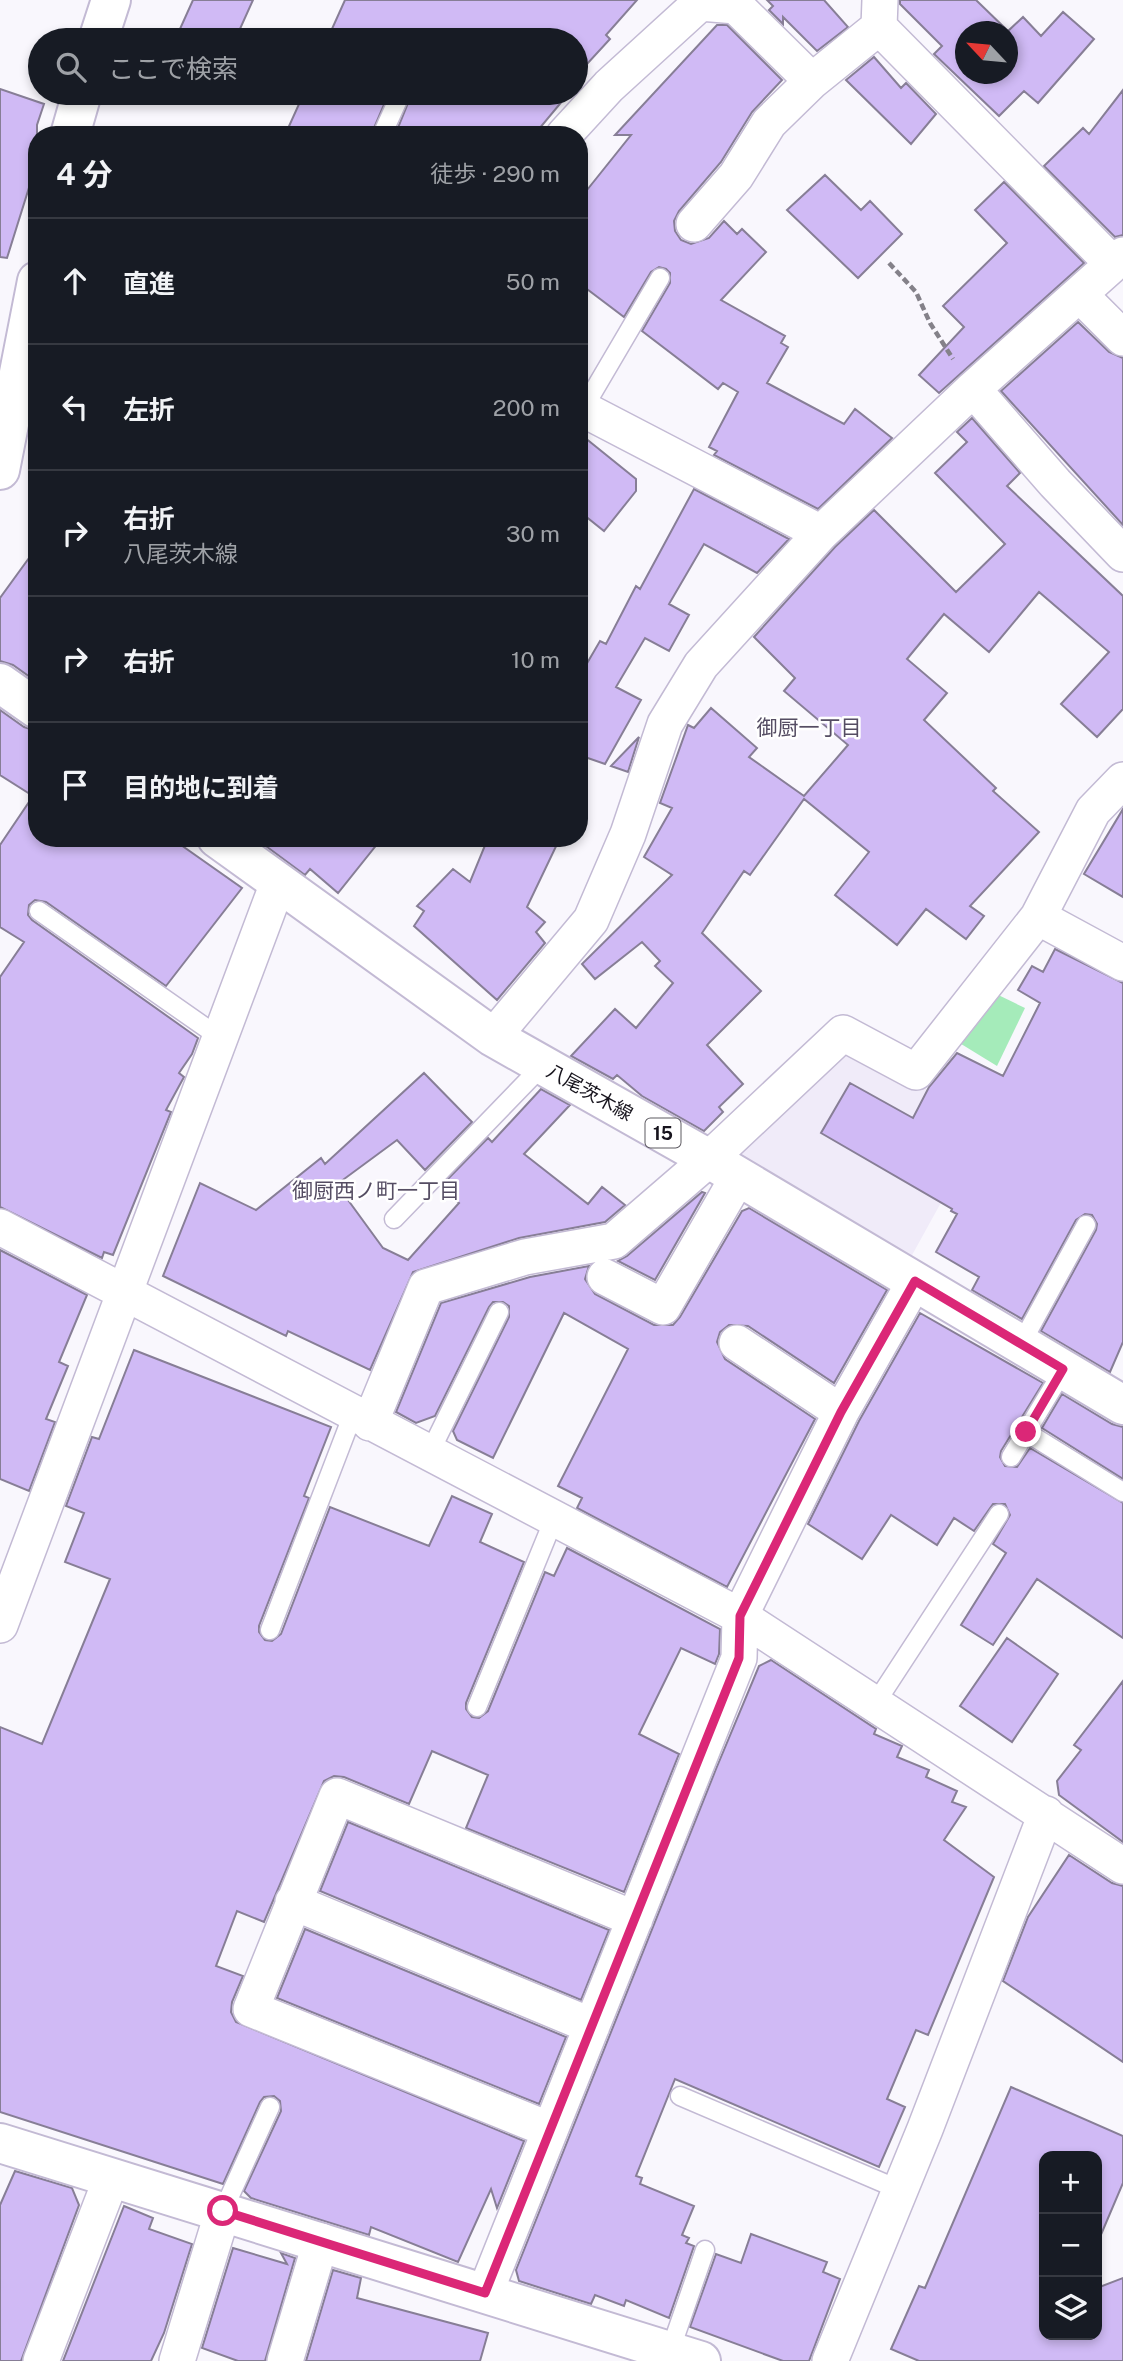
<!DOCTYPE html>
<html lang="ja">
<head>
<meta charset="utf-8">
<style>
  :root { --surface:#171b24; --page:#20242c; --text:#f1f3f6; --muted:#9ea1a6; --line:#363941 }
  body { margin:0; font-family:"Public Sans","Noto Sans JP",sans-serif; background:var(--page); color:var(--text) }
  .controls { position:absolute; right:21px; bottom:21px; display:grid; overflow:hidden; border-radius:14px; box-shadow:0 4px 10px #0003 }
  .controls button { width:63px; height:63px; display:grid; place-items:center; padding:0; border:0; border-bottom:2px solid var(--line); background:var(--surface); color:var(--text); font:35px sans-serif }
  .compass { position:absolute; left:955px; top:21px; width:63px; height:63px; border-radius:50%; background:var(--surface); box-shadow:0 4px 10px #0003; rotate:296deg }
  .stop { position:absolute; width:21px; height:21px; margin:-16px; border:5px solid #db2777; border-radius:50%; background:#fff }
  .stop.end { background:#db2777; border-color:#fff; box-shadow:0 2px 7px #0008 }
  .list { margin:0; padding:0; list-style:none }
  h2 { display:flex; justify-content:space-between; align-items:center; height:91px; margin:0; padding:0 28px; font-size:30px }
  h2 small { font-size:23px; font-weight:400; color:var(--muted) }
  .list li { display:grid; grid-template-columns:46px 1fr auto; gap:21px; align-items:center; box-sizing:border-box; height:126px; padding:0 28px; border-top:2px solid var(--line) }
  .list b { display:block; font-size:26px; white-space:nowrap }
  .list p { margin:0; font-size:23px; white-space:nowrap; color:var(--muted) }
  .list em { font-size:23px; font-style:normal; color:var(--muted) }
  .icon { flex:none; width:38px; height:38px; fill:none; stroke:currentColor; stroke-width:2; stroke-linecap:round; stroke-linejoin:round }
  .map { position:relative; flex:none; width:1123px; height:2361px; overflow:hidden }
  .search { position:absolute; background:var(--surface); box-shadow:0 4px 10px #0003; left:28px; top:28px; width:560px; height:77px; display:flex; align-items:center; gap:18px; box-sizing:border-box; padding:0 24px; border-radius:38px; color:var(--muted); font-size:26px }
  .panel { position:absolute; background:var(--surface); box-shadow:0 4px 10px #0003; left:28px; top:126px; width:560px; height:721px; border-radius:28px }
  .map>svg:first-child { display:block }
  .built { fill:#f0ebf9 }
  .green { fill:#a5ebba }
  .building { fill:#d0baf5; stroke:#877e96; stroke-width:2; fill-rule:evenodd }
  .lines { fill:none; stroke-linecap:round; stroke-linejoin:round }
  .lane-casing { stroke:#c3bad4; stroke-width:21 }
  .street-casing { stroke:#c3bad4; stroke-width:38 }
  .secondary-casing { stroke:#c3bad4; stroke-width:42 }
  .primary-casing { stroke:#c3bad4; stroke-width:42 }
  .path { stroke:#848189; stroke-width:4.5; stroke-dasharray:7 3.5; stroke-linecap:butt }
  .lane { stroke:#fff; stroke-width:18 }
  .street { stroke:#fff; stroke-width:35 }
  .secondary { stroke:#fff; stroke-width:38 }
  .primary { stroke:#fff; stroke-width:38 }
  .route { stroke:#db2777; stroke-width:9 }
  .labels { text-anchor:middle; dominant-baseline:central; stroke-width:5; stroke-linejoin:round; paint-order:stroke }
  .shield { fill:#fff; stroke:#5d5a61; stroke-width:2 }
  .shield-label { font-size:18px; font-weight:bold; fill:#17141d }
  .street-label { font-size:19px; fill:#17141d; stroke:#fff }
  .neighbourhood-label { font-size:21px; fill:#554d63; stroke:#fff }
</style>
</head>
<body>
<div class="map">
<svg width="1123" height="2361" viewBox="0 0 1123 2361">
  <rect width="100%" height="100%" fill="#f9f7fd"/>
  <path class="built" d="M846 1046 986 1121 911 1257 724 1155Z"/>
  <path class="green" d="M990 991 1025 1008 997 1066 953 1039Z"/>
  <path class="building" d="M193 0H253L235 40H175Z
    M345 0H637L606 35 610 39 576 76V40H327Z
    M767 0H824L848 27 817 51 783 17V24L769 10 773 6Z
    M900 0H976L1008 31 1023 17 1041 36 1063 12 1094 39 1038 103 1024 91 999 116 934 54 942 46 900 4ZM965 32H1007V74H965Z
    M717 25H727L782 80 752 112 721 162 679 211 674 221 675 231 681 240 691 244 709 238 724 221 737 234 742 229 766 252 721 300 785 336 781 343 788 347 767 383 844 424 855 409 892 438 818 509 714 455 717 451 709 447 738 392 723 383 718 389 642 331 670 283V273L666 269 659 267 651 272 624 317 579 283V200L631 135H615Z
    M874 57 901 88 906 83 936 114 911 144 846 80Z
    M0 89 44 104 37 125V162L7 258 0 257Z
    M1123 90V235L1115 237 1044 166 1083 128 1089 134Z
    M304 93H389L371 135H285Z
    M412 93H569L534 135H395Z
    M825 175 861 210 870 201 902 234 858 278 787 210Z
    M1004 182 1084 263 939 393 919 375 964 327 943 306 1007 243 975 210Z
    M1078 322 1109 352 1123 358V525L1001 391Z
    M972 418 1020 473 1007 486 1123 596V709L1097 737 1061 704 1109 652 1039 592 989 652 944 614 907 659 947 693 924 720 996 788 993 791 1039 832 970 906 984 916 966 939 926 909 897 945 835 895 869 852 804 799 750 875 744 871 702 933 761 991 707 1045 743 1084 719 1107 723 1112 704 1131 642 1096 617 1075 613 1079 571 1056 615 1009 636 1028 673 983 655 966 660 961 642 942 595 979 582 964 672 875 644 857 672 808 660 803 688 725 694 728 711 708 757 748 749 757 804 796 848 745 784 691 795 678 754 637 835 547 874 510 956 592 1005 544 935 473 967 442 957 432Z
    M579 433 636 479V491L604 531 579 511Z
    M694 489 789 539 757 573 704 544 669 604 689 615 669 651 645 638 616 687 641 700 605 764 579 755V677L600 641 606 644 636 586 640 589Z
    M37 547V682L13 665 0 661V598Z
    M0 710 24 727 37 731V838H171L242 888 166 986 46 902 35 900 29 905 28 915 32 920 198 1038 192 1054 179 1073 184 1077 166 1110 171 1112 113 1255 104 1252 102 1258 0 1207V977L24 942 0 927V845L33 796 0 775Z
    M639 737 628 772 611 766Z
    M1123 809V897L1084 874Z
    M255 838H382L338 893 310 869 305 875Z
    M488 838H560L527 907 545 922 536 932 545 943 497 1000 414 926 424 911 417 906 453 869 470 882Z
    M1055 949 1123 983V1342L1110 1372 1041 1331 1096 1230 1097 1224 1092 1215 1085 1214 1076 1220 1022 1319 972 1290 979 1277 936 1252 957 1214 951 1211 952 1209 821 1133 850 1083 913 1118 929 1087 957 1053 1003 1076 1040 1003 1018 990 1032 966 1043 972Z
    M424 1073 472 1122 425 1170 397 1140 340 1182 344 1186 340 1189 383 1248 408 1260 459 1203 441 1186 488 1138 492 1142 541 1089 570 1105 524 1154 588 1204 602 1187 625 1205 605 1222 519 1238 413 1272 370 1370 288 1331 286 1336 163 1276 200 1183 256 1210 321 1158 325 1164Z
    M702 1192 705 1193 655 1280 618 1261 627 1256Z
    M749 1208 887 1290 834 1383 748 1326 729 1325 720 1332 717 1342 725 1359 815 1419 727 1587 577 1508 582 1498 558 1486 628 1349 564 1313 493 1458 457 1440 453 1431 509 1317V1306L503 1302H493L489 1307 435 1416 416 1423 396 1412 441 1303 530 1277 589 1266 585 1279 595 1294 654 1325H673L680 1317 742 1211Z
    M0 1250 87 1295 59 1362 68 1366 46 1419 55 1422 29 1491 0 1479Z
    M920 1313 1043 1383 1001 1451 1000 1457 1005 1466 1017 1467 1030 1448 1123 1503V1638L1037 1579 993 1645 961 1625 1006 1553 993 1544 1010 1515 1005 1504H993L974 1531 954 1518 937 1545 891 1515 862 1559 808 1524 859 1421Z
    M134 1350 331 1427 304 1496 309 1498 259 1626V1632L265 1640 272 1641 281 1634 330 1507 429 1546 452 1496 492 1514 480 1542 524 1562 466 1703V1709L472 1717 479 1718 488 1711 545 1572 554 1576 567 1548 720 1629 719 1654 715 1664 681 1648 639 1734 679 1754 624 1892 466 1828 488 1775 432 1751 409 1804 344 1777 334 1776 324 1781 264 1922 237 1911 216 1966 243 1976 232 2002 231 2012 236 2022 524 2141 497 2208 491 2189 458 2262 371 2227 369 2235 251 2198 244 2191 281 2111 280 2101 274 2096 264 2097 260 2102 223 2184 0 2112V1727L42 1744 110 1579 65 1562 84 1513 66 1506 92 1437 99 1439Z
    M1062 1394 1112 1424 1123 1427V1479L1042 1428Z
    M1007 1638 1058 1674 1012 1742 960 1706Z
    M771 1660 876 1729 874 1734 902 1746 897 1757 929 1770 926 1777 957 1791 952 1802 966 1807 944 1840 994 1877 928 2035 916 2030 887 2099 905 2107 879 2167 675 2079 636 2176 642 2178 640 2184 694 2206 682 2235 689 2238 686 2243 694 2246 669 2318 626 2300 624 2306 595 2295 591 2304 519 2281 516 2270 716 1769 759 1666Z
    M1123 1681V1842L1059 1795 1057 1781 1081 1750 1074 1745Z
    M348 1822 609 1930 581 2000 320 1891Z
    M1069 1855 1112 1883 1123 1886V2062L1003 1981 1028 1917Z
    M305 1929 566 2037 539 2104 277 1998Z
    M1011 2087 1123 2136V2183L1097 2244V2156H1044V2335H1097V2288L1123 2278V2361H919L891 2349 919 2286 925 2288Z
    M15 2171 72 2188 79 2205 21 2361H0V2205Z
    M124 2206 153 2218 149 2229 192 2244 164 2333 151 2361H63Z
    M751 2234 827 2262 823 2272 840 2279 809 2361H783L690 2327 716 2254 741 2263Z
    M233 2248 287 2264 281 2253 295 2258 265 2361H238L202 2348Z
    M333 2270 361 2278 357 2298 488 2333 480 2361H306Z"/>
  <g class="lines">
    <defs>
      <path id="lane" d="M382 135 401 93
        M583 409 660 278
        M39 911 219 1037
        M394 1219 543 1065
        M1021 1344 1086 1225
        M1026 1432 1123 1492
        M429 1454 499 1312
        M1011 1457 1064 1369
        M270 1630 353 1414
        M875 1704 999 1514
        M477 1707 554 1519
        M680 2096 900 2190
        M223 2211 270 2107
        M670 2351 705 2250"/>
      <path id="street" d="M880 0 879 27 1113 264
        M564 135 609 86 700 3 736 6 812 81 879 27
        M694 224 736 176 769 123 812 81
        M1080 295 1123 338
        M973 389 1055 483 1123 554
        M579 407 821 533
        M1038 917 1123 963
        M493 1037 591 920 628 834 665 724 701 665 821 533 973 389 1123 255
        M0 1227 740 1616 1123 1866
        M605 1277 663 1307 738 1177
        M737 1343 841 1412
        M370 1423 426 1287 525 1257 614 1241 709 1159 843 1033 916 1072 1038 917 1093 811 1123 780
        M0 1625 278 883
        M293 1902 592 2026
        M550 2130 251 2009 337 1796 635 1919
        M485 2293 739 1658 740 1616 841 1412 915 1281
        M41 2361 111 2179
        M177 2361 223 2211
        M285 2361 321 2241
        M830 2361 925 2129 1046 1814"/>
      <path id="secondary" d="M98 40 111 0
        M70 135 82 93
        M0 470 37 281
        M0 2143 701 2361"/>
      <path id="primary" d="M0 683 37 709
        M217 838 493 1037 709 1159 1123 1405"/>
    </defs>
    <use href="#lane" class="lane-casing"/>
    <use href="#street" class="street-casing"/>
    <use href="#secondary" class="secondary-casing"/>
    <use href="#primary" class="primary-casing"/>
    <path class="path" d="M889 263 916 292 930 323 953 359"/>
    <use href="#lane" class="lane"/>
    <use href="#street" class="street"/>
    <use href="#secondary" class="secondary"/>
    <use href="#primary" class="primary"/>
  </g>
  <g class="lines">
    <path class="route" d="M223 2211 485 2293 739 1658 740 1616 841 1412 915 1281 1063 1369 1026 1432"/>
  </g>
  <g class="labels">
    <rect class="shield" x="645.5" y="1118.5" width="35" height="29" rx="5"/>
    <g class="shield-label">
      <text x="663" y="1133">15</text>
    </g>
    <g class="street-label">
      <text transform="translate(590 1092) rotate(29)">八尾茨木線</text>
    </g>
    <g class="neighbourhood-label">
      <text x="809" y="727">御厨一丁目</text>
      <text x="376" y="1190">御厨西ノ町一丁目</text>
    </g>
  </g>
</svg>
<div class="controls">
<button>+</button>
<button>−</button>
<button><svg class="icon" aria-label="layers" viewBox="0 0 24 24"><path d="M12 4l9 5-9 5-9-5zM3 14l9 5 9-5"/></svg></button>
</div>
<svg class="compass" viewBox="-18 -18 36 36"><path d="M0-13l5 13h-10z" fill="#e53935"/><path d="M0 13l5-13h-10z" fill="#9ea1a6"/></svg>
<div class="stop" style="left:223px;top:2211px"></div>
<div class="stop end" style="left:1026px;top:1432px"></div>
<div class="search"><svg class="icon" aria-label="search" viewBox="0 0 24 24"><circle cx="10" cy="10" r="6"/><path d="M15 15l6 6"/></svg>ここで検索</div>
<section class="panel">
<h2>4 分<small>徒歩 · 290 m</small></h2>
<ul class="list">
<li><svg class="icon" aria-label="ahead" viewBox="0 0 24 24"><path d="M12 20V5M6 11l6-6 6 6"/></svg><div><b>直進</b></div><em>50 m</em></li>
<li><svg class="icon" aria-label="left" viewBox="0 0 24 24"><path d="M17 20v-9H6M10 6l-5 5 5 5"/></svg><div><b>左折</b></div><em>200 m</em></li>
<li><svg class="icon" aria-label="right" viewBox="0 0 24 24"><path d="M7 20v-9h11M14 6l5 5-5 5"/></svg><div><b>右折</b><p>八尾茨木線</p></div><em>30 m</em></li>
<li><svg class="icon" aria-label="right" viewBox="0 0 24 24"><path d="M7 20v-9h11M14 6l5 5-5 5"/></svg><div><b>右折</b></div><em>10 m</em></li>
<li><svg class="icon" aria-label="arrive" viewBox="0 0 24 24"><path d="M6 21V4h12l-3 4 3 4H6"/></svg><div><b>目的地に到着</b></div></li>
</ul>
</section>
</div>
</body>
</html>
